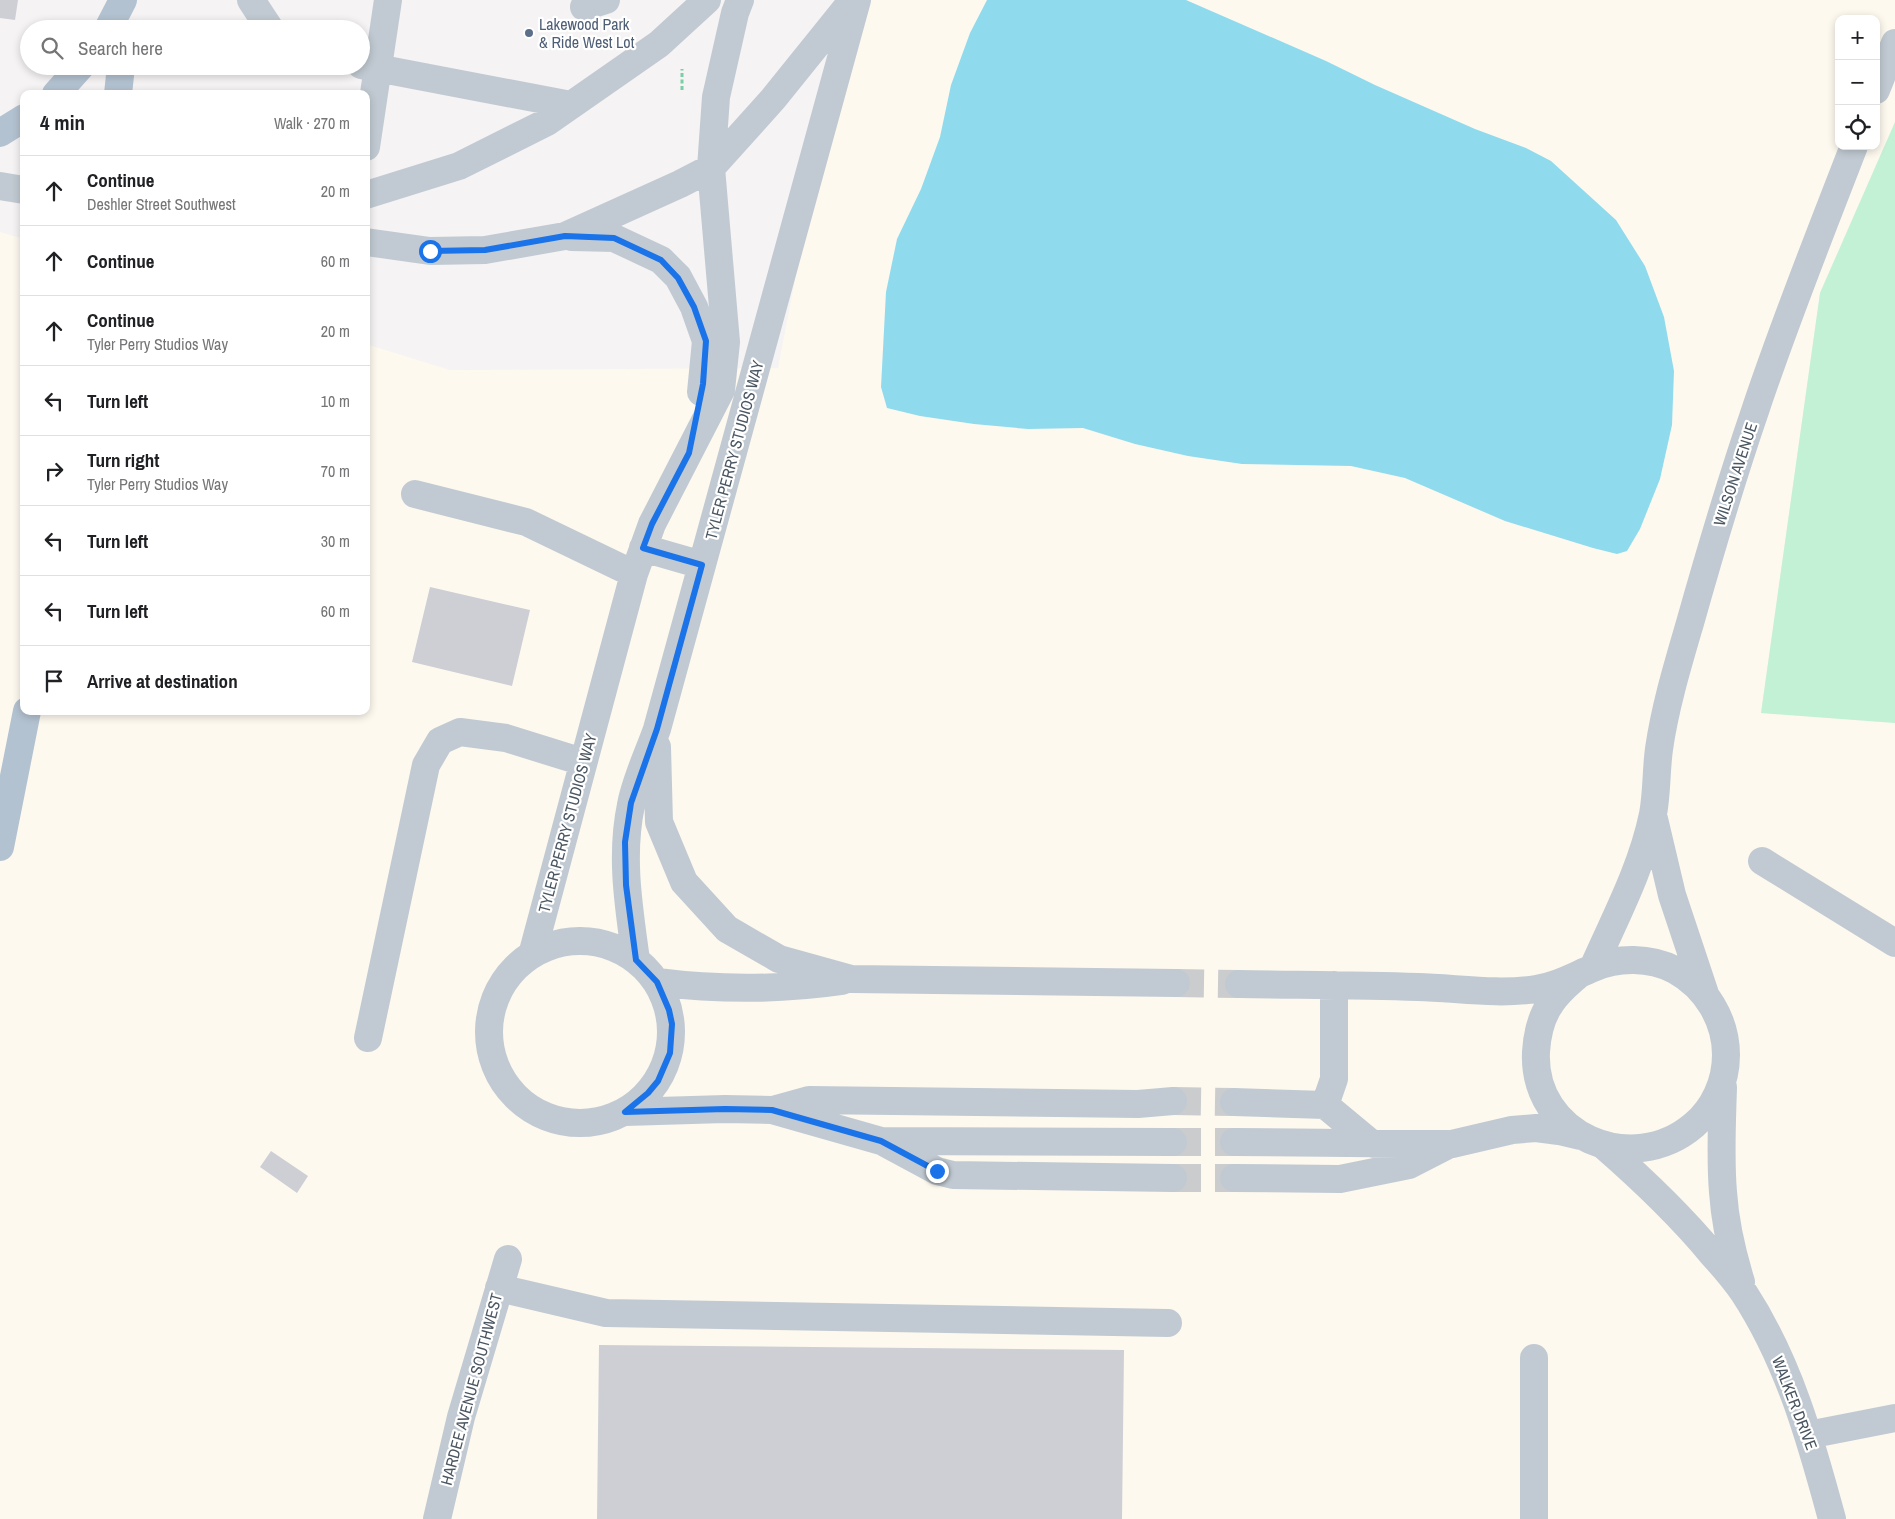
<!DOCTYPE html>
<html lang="en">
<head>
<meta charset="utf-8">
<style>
  :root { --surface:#fff; --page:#f6f6f6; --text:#202124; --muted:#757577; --line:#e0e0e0 }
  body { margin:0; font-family:"Archivo Narrow",sans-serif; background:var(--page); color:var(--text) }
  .controls { position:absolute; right:15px; top:15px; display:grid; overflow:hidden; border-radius:10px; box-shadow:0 2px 8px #0003 }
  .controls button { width:45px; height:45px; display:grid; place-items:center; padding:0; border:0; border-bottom:1px solid var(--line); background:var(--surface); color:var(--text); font:25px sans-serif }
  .stop { position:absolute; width:15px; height:15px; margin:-11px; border:4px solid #1a73e8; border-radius:50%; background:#fff }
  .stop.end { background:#1a73e8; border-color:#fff; box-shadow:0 1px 5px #0008 }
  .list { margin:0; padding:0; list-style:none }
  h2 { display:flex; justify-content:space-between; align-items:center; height:65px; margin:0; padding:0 20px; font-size:21px }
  h2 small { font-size:16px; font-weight:400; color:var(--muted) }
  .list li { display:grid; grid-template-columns:32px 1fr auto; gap:15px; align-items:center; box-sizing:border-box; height:70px; padding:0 20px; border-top:1px solid var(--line) }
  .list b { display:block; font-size:19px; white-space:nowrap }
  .list p { margin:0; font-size:16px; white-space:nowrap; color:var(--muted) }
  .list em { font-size:16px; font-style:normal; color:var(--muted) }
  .icon { flex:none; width:28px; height:28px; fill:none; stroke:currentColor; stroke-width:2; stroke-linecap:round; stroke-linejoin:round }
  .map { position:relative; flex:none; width:1895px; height:1519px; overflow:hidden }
  .search { position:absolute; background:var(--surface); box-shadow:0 2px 8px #0003; left:20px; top:20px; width:350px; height:55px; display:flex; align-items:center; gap:12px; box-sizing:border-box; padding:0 18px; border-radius:28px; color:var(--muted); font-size:19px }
  .panel { position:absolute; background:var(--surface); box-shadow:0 2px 8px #0003; left:20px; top:90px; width:350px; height:625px; border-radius:10px }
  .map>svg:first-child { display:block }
  .commercial { fill:#fdf9ef; fill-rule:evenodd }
  .green { fill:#c3f1d5 }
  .water { fill:#90daee }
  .building { fill:#cdcfd5 }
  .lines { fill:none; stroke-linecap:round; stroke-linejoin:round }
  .minor-tunnel { stroke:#caccce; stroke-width:28; stroke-dasharray:28 14; stroke-linecap:butt }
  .path { stroke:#7ad0a6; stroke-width:3; stroke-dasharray:4 2.5; stroke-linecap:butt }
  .minor { stroke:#c1cad2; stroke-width:28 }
  .major { stroke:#b3c2d1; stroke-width:28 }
  .route { stroke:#1a73e8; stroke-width:6 }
  .service-dot { fill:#5c6f8a; stroke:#fff; stroke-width:2 }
  .labels { text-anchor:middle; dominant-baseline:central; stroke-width:4.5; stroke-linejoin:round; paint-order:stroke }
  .service-label { font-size:16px; fill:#4e5e75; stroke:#fff; text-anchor:start }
  .street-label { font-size:16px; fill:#4a5661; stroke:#fff }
</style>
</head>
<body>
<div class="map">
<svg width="1895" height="1519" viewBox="0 0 1895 1519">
  <rect width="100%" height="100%" fill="#f5f3f3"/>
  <path class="commercial" d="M849 0H1895V122L1820 293 1761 713 1895 723V1519H0V232L24 239V711H366V344L450 370 778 368ZM1839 19H1876V146H1839Z"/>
  <path class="green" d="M1895 122V723L1761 713 1820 293Z"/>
  <path class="water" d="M987 0H1186L1326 61 1375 85 1475 129 1526 148 1551 161 1616 220 1645 266 1664 317 1674 371 1672 425 1660 479 1640 529 1627 551 1617 554 1593 548 1505 521 1405 478 1351 466 1242 464 1188 456 1135 444 1083 428 1028 429 974 424 920 416 887 408 881 387 886 292 897 239 921 189 940 137 951 85 970 33Z"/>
  <path class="building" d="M0 0H18L15 20 0 18Z
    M430 587 530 610 512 686 412 662Z
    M271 1151 308 1176 297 1193 260 1167Z
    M599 1345 1124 1350 1122 1519H597Z"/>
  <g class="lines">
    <path class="minor-tunnel" d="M1176 983 1239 984
      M1173 1101 1234 1102
      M1173 1142H1234
      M1173 1178H1234"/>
    <path class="path" d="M682 90V69"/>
    <path class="minor" d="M251 0 270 29
      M584 7 606 0
      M361 65 571 105
      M1876 90 1895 43
      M366 147 388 0
      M0 186 24 190
      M366 195 459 166 547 122 659 44 707 0
      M572 237 614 238 661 260 678 277 694 307 706 341 701 392
      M366 242 430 251 485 250 565 236 680 184 711 168 773 99 852 1
      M415 494 526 522 634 574
      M643 548 702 565
      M657 747 659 822 684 882 727 929 779 959 851 979 1176 983
      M1654 819 1672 895 1705 994
      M1762 861 1895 943
      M489 1032a91 91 0 1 1 182 0a91 91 0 1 1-182 0Z
      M532 955 634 574 652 524 721 390 726 342 711 168 716 97 735 13 740 0
      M636 960C629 908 620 857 631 805 635 781 649 752 657 729L857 0
      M1593 968C1615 918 1642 868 1653 814 1657 793 1656 771 1659 749 1665 707 1678 664 1690 623 1710 552 1731 481 1755 411 1785 321 1820 234 1854 146
      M657 982C719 990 780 990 842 981
      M1239 984C1299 985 1358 985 1418 987 1457 988 1497 995 1536 989 1557 986 1574 976 1593 968 1618 957 1650 957 1675 970 1706 987 1726 1020 1726 1055 1726 1082 1714 1108 1694 1125 1632 1178 1532 1136 1536 1052 1537 1035 1541 1017 1551 1003 1558 992 1568 984 1577 976
      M368 1038 426 765 440 741 460 732 506 738 583 762
      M1723 1087C1722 1122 1720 1157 1723 1192 1725 1222 1732 1253 1741 1282
      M1234 1102 1325 1105 1372 1144
      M1325 1105 1334 1079V985
      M773 1110 809 1100 1138 1104 1173 1101
      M625 1112 725 1109 772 1110 881 1141 1173 1142
      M1234 1142 1452 1144 1512 1130 1536 1128 1559 1131 1580 1136
      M885 1143 937 1171 953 1175 1173 1178
      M1603 1145C1642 1179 1680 1215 1713 1255 1724 1267 1735 1280 1744 1293 1789 1362 1811 1441 1832 1519
      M1234 1178 1340 1179 1409 1165 1446 1146
      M499 1288 606 1313 1168 1323
      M1808 1435 1895 1418
      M437 1519 461 1417 508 1259
      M1534 1519V1358"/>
    <path class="major" d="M108 29 123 0
      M56 94 81 66
      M118 94 121 66
      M0 133 24 118
      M0 847 27 711"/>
  </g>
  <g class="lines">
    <path class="route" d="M430 251 485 250 565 236 614 238 661 260 678 278 694 307 706 341 703 384 689 453 652 524 643 548 702 565 657 729 631 803 625 842 626 885 636 960 657 982 669 1010 672 1024 670 1053 658 1081 648 1093 625 1112 725 1109 772 1110 881 1141 937 1171"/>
  </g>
  <circle class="service-dot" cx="529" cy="33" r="5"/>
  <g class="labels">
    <g class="service-label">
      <text x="539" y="24">Lakewood Park<tspan x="539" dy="18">&amp; Ride West Lot</tspan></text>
    </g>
    <g class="street-label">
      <text transform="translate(734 450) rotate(-75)">TYLER PERRY STUDIOS WAY</text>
      <text transform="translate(1735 474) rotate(-72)">WILSON AVENUE</text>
      <text transform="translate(567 823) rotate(-75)">TYLER PERRY STUDIOS WAY</text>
      <text transform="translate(471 1389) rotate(-75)">HARDEE AVENUE SOUTHWEST</text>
      <text transform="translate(1795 1403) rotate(69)">WALKER DRIVE</text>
    </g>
  </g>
</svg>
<div class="controls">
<button>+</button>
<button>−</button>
<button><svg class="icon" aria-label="locate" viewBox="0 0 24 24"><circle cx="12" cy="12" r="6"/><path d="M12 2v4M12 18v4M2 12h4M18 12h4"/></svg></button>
</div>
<div class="stop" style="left:430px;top:251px"></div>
<div class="stop end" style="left:937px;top:1171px"></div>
<div class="search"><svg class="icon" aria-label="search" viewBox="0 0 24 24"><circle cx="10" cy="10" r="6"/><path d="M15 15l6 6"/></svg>Search here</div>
<section class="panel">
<h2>4 min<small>Walk · 270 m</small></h2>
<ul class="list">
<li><svg class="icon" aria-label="ahead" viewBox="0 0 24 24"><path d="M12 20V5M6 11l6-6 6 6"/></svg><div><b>Continue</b><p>Deshler Street Southwest</p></div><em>20 m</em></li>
<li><svg class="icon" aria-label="ahead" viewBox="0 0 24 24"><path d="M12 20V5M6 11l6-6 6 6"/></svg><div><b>Continue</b></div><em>60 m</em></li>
<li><svg class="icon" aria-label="ahead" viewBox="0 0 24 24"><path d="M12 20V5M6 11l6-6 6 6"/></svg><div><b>Continue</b><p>Tyler Perry Studios Way</p></div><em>20 m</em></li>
<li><svg class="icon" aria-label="left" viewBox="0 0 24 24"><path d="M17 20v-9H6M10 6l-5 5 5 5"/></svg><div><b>Turn left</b></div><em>10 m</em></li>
<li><svg class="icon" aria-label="right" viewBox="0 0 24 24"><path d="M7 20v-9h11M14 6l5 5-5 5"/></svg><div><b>Turn right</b><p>Tyler Perry Studios Way</p></div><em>70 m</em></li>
<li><svg class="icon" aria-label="left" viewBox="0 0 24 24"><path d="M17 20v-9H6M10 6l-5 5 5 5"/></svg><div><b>Turn left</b></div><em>30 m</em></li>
<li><svg class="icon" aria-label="left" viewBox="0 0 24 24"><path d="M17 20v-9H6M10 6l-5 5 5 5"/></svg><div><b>Turn left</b></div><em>60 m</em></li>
<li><svg class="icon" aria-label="arrive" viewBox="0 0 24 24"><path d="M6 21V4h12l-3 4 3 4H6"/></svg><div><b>Arrive at destination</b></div></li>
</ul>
</section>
</div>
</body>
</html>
